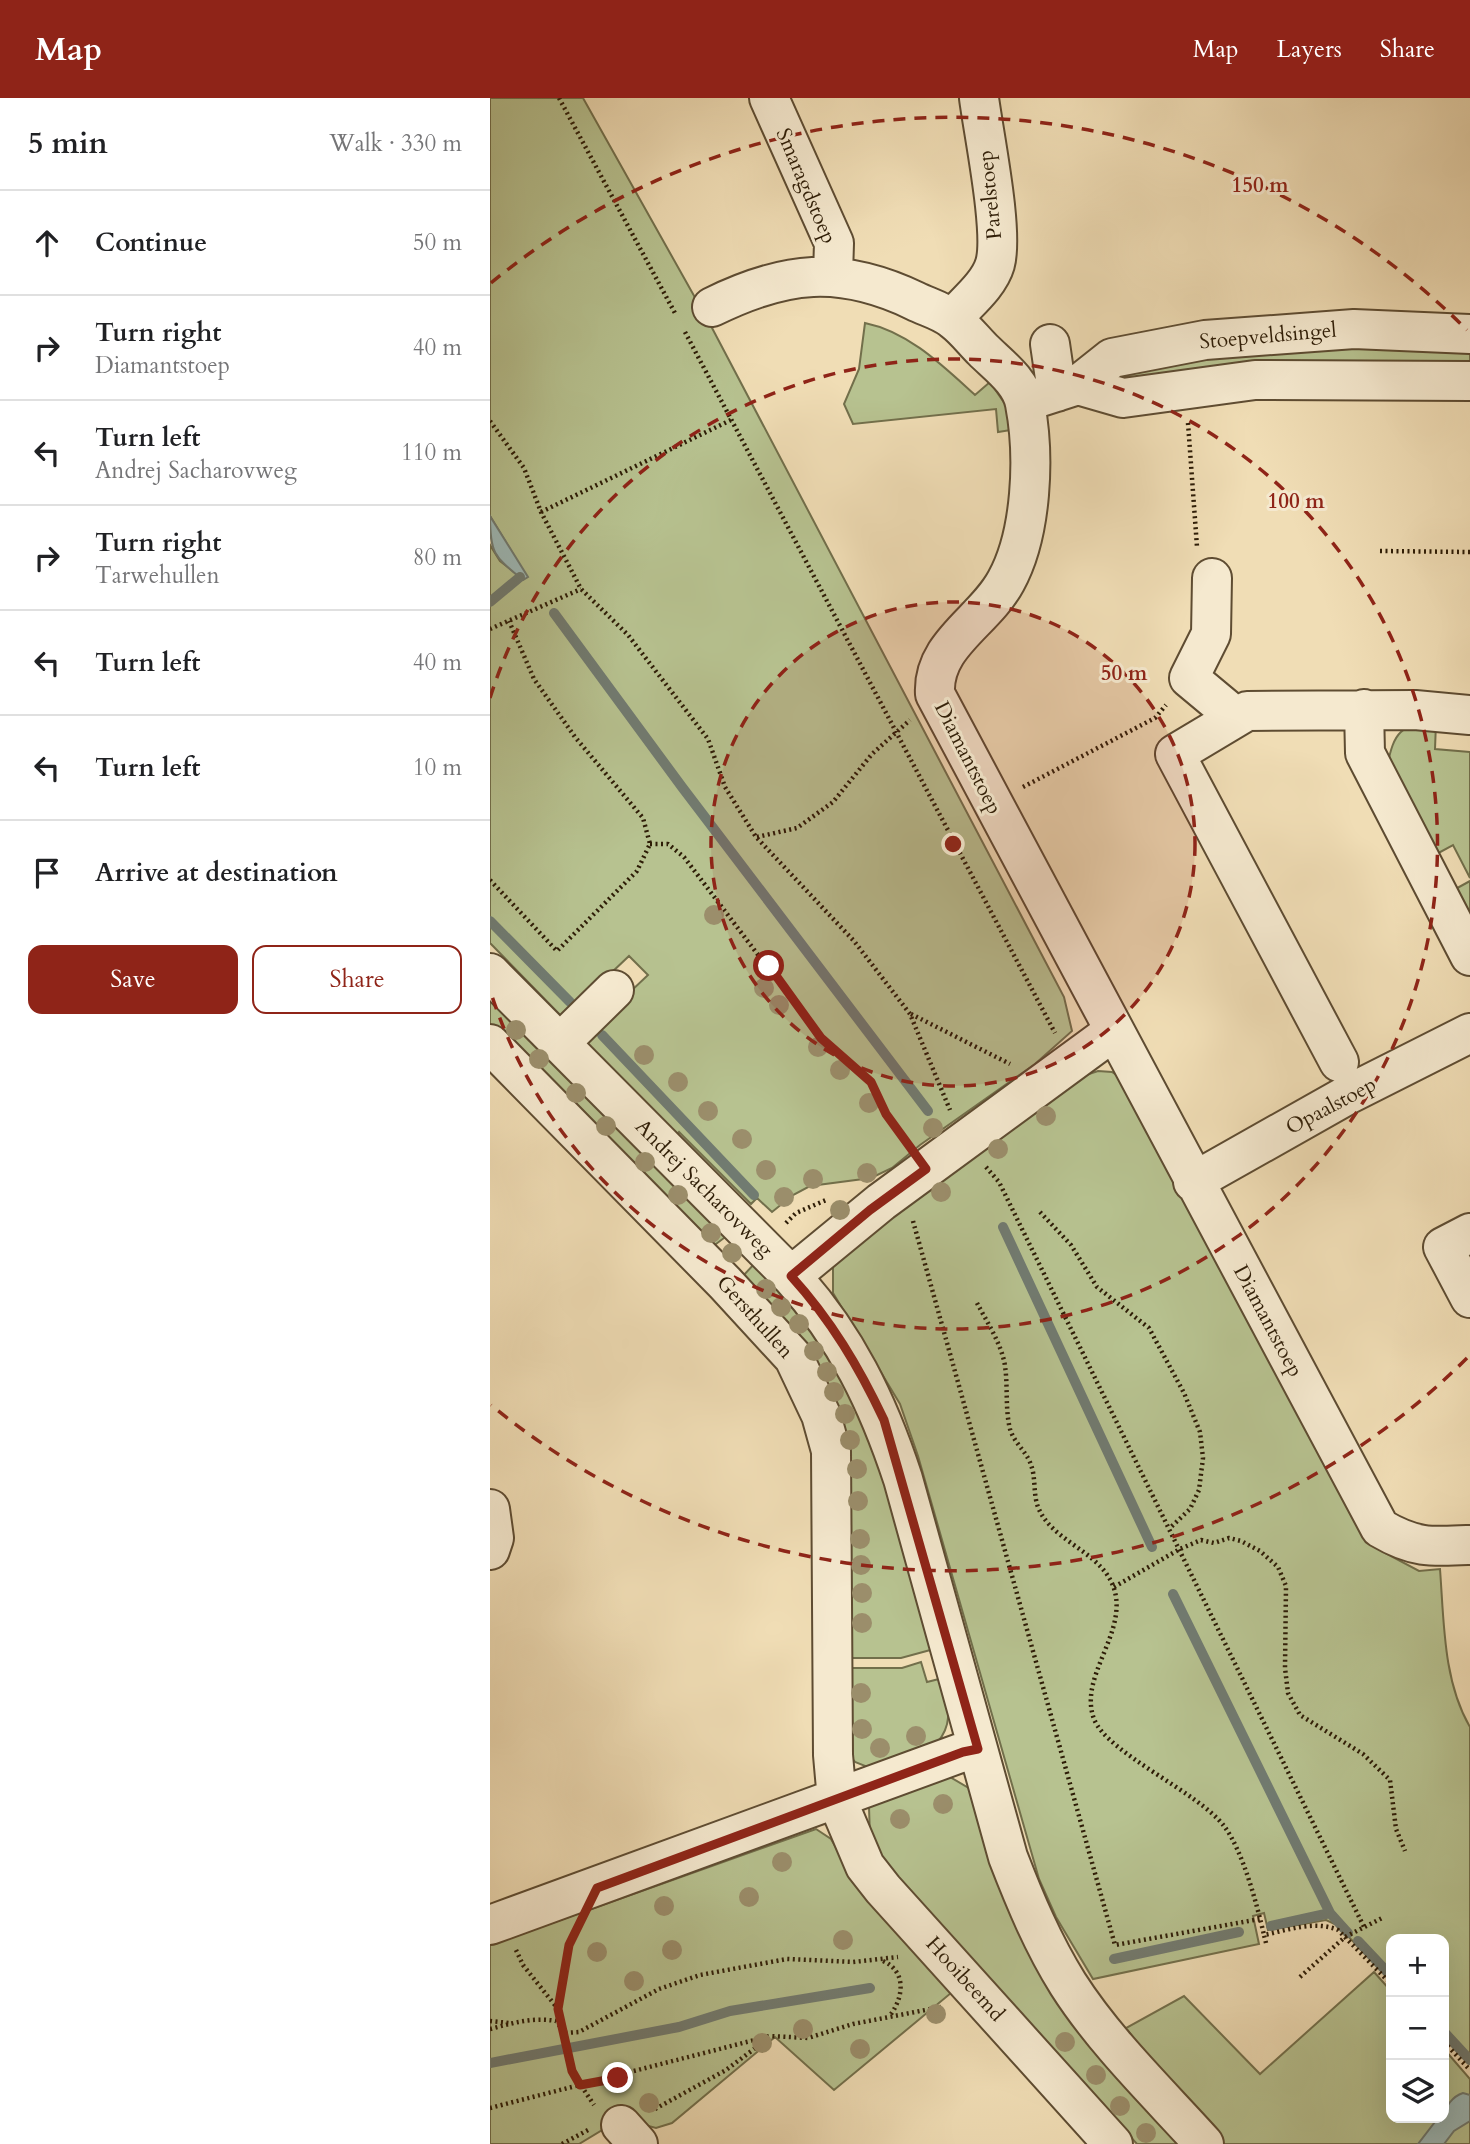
<!DOCTYPE html>
<html lang="en">
<head>
<meta charset="utf-8">
<style>
  :root { --surface:#fff; --page:#f6f6f6; --text:#202124; --muted:#757577; --line:#e0e0e0; --accent:#8f2418 }
  body { margin:0; font-family:Cardo,serif; background:var(--page); color:var(--text) }
  .controls { position:absolute; right:21px; bottom:21px; display:grid; overflow:hidden; border-radius:14px; box-shadow:0 7px 28px #0002 }
  .controls button { width:63px; height:63px; display:grid; place-items:center; padding:0; border:0; border-bottom:2px solid var(--line); background:var(--surface); color:var(--text); font:35px sans-serif }
  .stop { position:absolute; width:21px; height:21px; margin:-16px; border:5px solid #8f2418; border-radius:50%; background:#fff }
  .stop.end { background:#8f2418; border-color:#fff; box-shadow:0 2px 7px #0008 }
  .list { margin:0; padding:0; list-style:none }
  h2 { display:flex; justify-content:space-between; align-items:center; height:91px; margin:0; padding:0 28px; font-size:30px }
  h2 small { font-size:23px; font-weight:400; color:var(--muted) }
  .list li { display:grid; grid-template-columns:46px 1fr auto; gap:21px; align-items:center; box-sizing:border-box; height:105px; padding:0 28px; border-top:2px solid var(--line) }
  .list b { display:block; font-size:26px; white-space:nowrap }
  .list p { margin:0; font-size:23px; white-space:nowrap; color:var(--muted) }
  .list em { font-size:23px; font-style:normal; color:var(--muted) }
  .actions { display:flex; gap:14px; padding:21px 28px }
  .actions a { flex:1; padding:16px 0; border:2px solid var(--accent); border-radius:14px; text-align:center; font-size:24px; color:var(--accent) }
  .actions .main { background:var(--accent); color:#fff }
  .icon { flex:none; width:38px; height:38px; fill:none; stroke:currentColor; stroke-width:2; stroke-linecap:round; stroke-linejoin:round }
  .map { position:relative; flex:none; width:980px; height:2046px; overflow:hidden }
  header { display:flex; align-items:center; gap:42px; box-sizing:border-box; height:98px; padding:0 35px; background:var(--accent); color:#fff }
  header strong { font-size:33px }
  nav { display:flex; gap:38px; margin-inline-start:auto; font-size:24px }
  main { display:flex }
  aside { flex:1; background:var(--surface) }
  .map>svg:first-child { display:block }
  .green { fill:#b7c290; stroke:#726f4b; stroke-width:2 }
  .water { fill:#9ebab8; stroke:#717b71; stroke-width:2 }
  .lines { fill:none; stroke-linecap:round; stroke-linejoin:round }
  .stream { stroke:#717b71; stroke-width:10 }
  .minor-casing { stroke:#5e4c32; stroke-width:42 }
  .path { stroke:#2d1c06; stroke-width:4.5; stroke-dasharray:2 3.5; stroke-linecap:butt }
  .minor { stroke:#f5e9cf; stroke-width:38 }
  .tree { fill:#9b8e6b }
  .route { stroke:#8f2418; stroke-width:9 }
  .ring { fill:none; stroke:#8f2418; stroke-width:3.5; stroke-dasharray:12 9 }
  .labels { text-anchor:middle; dominant-baseline:central; stroke-width:6; stroke-linejoin:round; paint-order:stroke }
  .street-label { font-size:21px; fill:#2d1c06; stroke:#f5e9cf }
  .centre { fill:#8f2418; stroke:#f5e9cf; stroke-width:3.5 }
  .ring-label { font-size:21px; text-anchor:middle; font-weight:bold; fill:#8f2418; stroke:#f5e9cf; stroke-width:6; stroke-linejoin:round; paint-order:stroke }
</style>
</head>
<body>
<header>
<strong>Map</strong>
<nav><a>Map</a><a>Layers</a><a>Share</a></nav>
</header>
<main>
<aside>
<h2>5 min<small>Walk · 330 m</small></h2>
<ul class="list">
<li><svg class="icon" aria-label="ahead" viewBox="0 0 24 24"><path d="M12 20V5M6 11l6-6 6 6"/></svg><div><b>Continue</b></div><em>50 m</em></li>
<li><svg class="icon" aria-label="right" viewBox="0 0 24 24"><path d="M7 20v-9h11M14 6l5 5-5 5"/></svg><div><b>Turn right</b><p>Diamantstoep</p></div><em>40 m</em></li>
<li><svg class="icon" aria-label="left" viewBox="0 0 24 24"><path d="M17 20v-9H6M10 6l-5 5 5 5"/></svg><div><b>Turn left</b><p>Andrej Sacharovweg</p></div><em>110 m</em></li>
<li><svg class="icon" aria-label="right" viewBox="0 0 24 24"><path d="M7 20v-9h11M14 6l5 5-5 5"/></svg><div><b>Turn right</b><p>Tarwehullen</p></div><em>80 m</em></li>
<li><svg class="icon" aria-label="left" viewBox="0 0 24 24"><path d="M17 20v-9H6M10 6l-5 5 5 5"/></svg><div><b>Turn left</b></div><em>40 m</em></li>
<li><svg class="icon" aria-label="left" viewBox="0 0 24 24"><path d="M17 20v-9H6M10 6l-5 5 5 5"/></svg><div><b>Turn left</b></div><em>10 m</em></li>
<li><svg class="icon" aria-label="arrive" viewBox="0 0 24 24"><path d="M6 21V4h12l-3 4 3 4H6"/></svg><div><b>Arrive at destination</b></div></li>
</ul>
<div class="actions"><a class="main">Save</a><a>Share</a></div>
</aside>
<div class="map">
<svg width="980" height="2046" viewBox="0 0 980 2046">
  <rect width="100%" height="100%" fill="#f0ddb5"/>
  <filter id="stains"><feTurbulence type="fractalNoise" baseFrequency=".00286" numOctaves="4"/><feColorMatrix values="0 0 0 0 .2 0 0 0 0 .09 0 0 0 0 .02 0 0 0 .5 -.17"/></filter>
  <radialGradient id="worn" r=".72"><stop offset=".6" stop-color="#630" stop-opacity="0"/><stop offset="1" stop-color="#630" stop-opacity=".3"/></radialGradient>
  <path class="green" d="M0 0H93L221 228 574 899 582 933 545 966 430 1047 402 1070 381 1080 320 1088 303 1097 282 1114 267 1100 261 1106 189 1034 184 1039 85 940 120 913 158 877 139 858 99 896 77 924 0 845V447L10 463 33 481 37 479 0 418Z
    M375 225C419 234 453 268 485 297L500 284 519 312 521 332 508 334 506 311 363 326 354 306 369 271Z
    M980 243V272L629 285V269L635 265Z
    M946 625 945 651 980 654V780L963 747 941 759 897 669C904 634 910 626 946 625Z
    M980 783V832L960 794Z
    M0 897 238 1137 222 1149 0 926Z
    M608 973 622 974 631 980 867 1428 895 1455 929 1473 950 1471C954 1523 953 1583 980 1629V1965L954 1938V1841H901V1882L847 1827 836 1822 778 1832 774 1815 763 1818 769 1846 603 1881 566 1819 549 1781 428 1358 410 1306 343 1195V1169L384 1129 593 978Z
    M266 1164 330 1238 384 1341 444 1551 411 1560H355V1388L252 1179Z
    M431 1564 437 1584 453 1580C457 1605 465 1624 447 1645L380 1670 365 1664 359 1657 355 1570H412Z
    M460 1679 482 1692 689 2046H647L394 1768 380 1739 379 1709 389 1701Z
    M326 1731 341 1741 369 1790 461 1895 344 1992 285 1939 182 2025 166 2030 151 2026 114 2031 89 2046H0V1847Z
    M884 1874 901 1893V2020H954V1951L980 1981V2046H734L670 1975 636 1930 694 1898 770 1976Z"/>
  <path class="water" d="M0 418 38 479 33 482C4 458 0 456 0 418Z
    M973 1995 980 1997V2023L964 2033 954 2046H928L948 2020H954C954 2009 963 1998 973 1995Z"/>
  <g class="lines">
    <path class="stream" d="M0 504 30 479
      M64 515 192 689 438 1013
      M0 823 80 904
      M112 937 264 1097
      M513 1129 662 1449
      M683 1496 840 1815 858 1835
      M781 1828 840 1815
      M868 1843 901 1878
      M624 1861 749 1834
      M954 1934 980 1962
      M0 1965 189 1929 240 1913 380 1890"/>
    <defs>
      <path id="minor" d="M279 0 344 145 343 177
        M222 209C295 173 350 167 425 203 437 209 453 213 463 222 474 230 483 242 493 252 508 267 531 283 535 306 545 358 542 436 516 483 494 524 442 546 445 596L890 1430C924 1450 940 1449 978 1447
        M462 221C476 205 499 187 505 166 514 134 494 38 489 0
        M560 246 567 294
        M588 287 633 300 765 282 980 283
        M535 304 588 287 622 260 715 242 864 231 980 236
        M722 480 721 536 699 580 735 610 741 622
        M874 611 875 655 980 858
        M0 875 301 1178C356 1238 388 1305 413 1381L518 1759C535 1803 553 1846 578 1886 615 1944 668 1995 714 2046
        M70 945 124 892
        M0 946 235 1185 304 1260 331 1317 341 1353 343 1657 347 1702 375 1768 393 1791 623 2046
        M849 964 685 656 757 613 925 612 980 617
        M703 1084 859 996 980 935
        M980 1135 953 1149 980 1200
        M301 1178 391 1104 624 933
        M0 1411 4 1440 0 1452
        M0 1827 473 1654 488 1651
        M131 2027 148 2046"/>
    </defs>
    <use href="#minor" class="minor-casing"/>
    <path class="path" d="M69 0 186 217
      M195 234 565 935
      M0 323 34 370 51 414 91 491 138 537 218 641 235 689 266 739 364 843 420 916 460 1012
      M698 325 707 449
      M51 414 243 321
      M890 453 980 454
      M0 531 91 491
      M533 689 665 620 676 607
      M267 739 307 730 343 704 382 656 420 622
      M160 746H178L194 759 331 940 381 984 396 1016 416 1043
      M0 782 67 853 147 773 160 746 153 720 85 639 44 581 19 523
      M421 916 520 966
      M496 1069 509 1084 874 1829
      M550 1114 581 1147 607 1189 659 1230 694 1295 710 1334 713 1360 709 1392 700 1411 680 1430
      M423 1123 625 1847 770 1821
      M296 1125 306 1115 336 1102
      M487 1205C497 1224 512 1247 515 1268 518 1288 515 1311 520 1331 524 1345 537 1354 541 1367 546 1380 543 1396 548 1409 563 1447 619 1454 626 1499 632 1541 589 1581 604 1621 617 1655 708 1694 734 1728 753 1753 767 1807 774 1837
      M624 1489 690 1451 711 1442 724 1445 739 1440 751 1443 770 1453 788 1469 796 1488 795 1570 798 1595 810 1617 873 1656 900 1682 906 1731 915 1753
      M776 1845 774 1837C798 1832 825 1822 848 1832L901 1886
      M26 1852 33 1867 68 1911 82 1974 104 2007
      M393 1863C416 1873 414 1898 401 1916
      M810 1879 855 1839 894 1819
      M68 1910 79 1847 85 1833
      M0 1923 19 1925
      M0 1931C23 1925 42 1919 66 1923L75 1935 89 1934 169 1891 210 1877 297 1861 363 1864 408 1859
      M954 1944 980 1972
      M0 2010 280 1938 318 1940 363 1926 451 1909
      M165 2011 236 1972 276 1942
      M72 2046 98 2032"/>
    <use href="#minor" class="minor"/>
  </g>
  <g class="tree">
    <circle cx="224" cy="817" r="10"/>
    <circle cx="274" cy="890" r="10"/>
    <circle cx="289" cy="907" r="10"/>
    <circle cx="26" cy="932" r="10"/>
    <circle cx="328" cy="949" r="10"/>
    <circle cx="154" cy="957" r="10"/>
    <circle cx="49" cy="961" r="10"/>
    <circle cx="350" cy="972" r="10"/>
    <circle cx="188" cy="984" r="10"/>
    <circle cx="86" cy="995" r="10"/>
    <circle cx="379" cy="1005" r="10"/>
    <circle cx="218" cy="1013" r="10"/>
    <circle cx="556" cy="1018" r="10"/>
    <circle cx="116" cy="1028" r="10"/>
    <circle cx="443" cy="1030" r="10"/>
    <circle cx="252" cy="1041" r="10"/>
    <circle cx="508" cy="1051" r="10"/>
    <circle cx="155" cy="1064" r="10"/>
    <circle cx="276" cy="1072" r="10"/>
    <circle cx="377" cy="1075" r="10"/>
    <circle cx="323" cy="1081" r="10"/>
    <circle cx="451" cy="1094" r="10"/>
    <circle cx="188" cy="1097" r="10"/>
    <circle cx="294" cy="1099" r="10"/>
    <circle cx="350" cy="1112" r="10"/>
    <circle cx="221" cy="1135" r="10"/>
    <circle cx="242" cy="1155" r="10"/>
    <circle cx="276" cy="1191" r="10"/>
    <circle cx="291" cy="1209" r="10"/>
    <circle cx="309" cy="1226" r="10"/>
    <circle cx="324" cy="1253" r="10"/>
    <circle cx="337" cy="1274" r="10"/>
    <circle cx="344" cy="1294" r="10"/>
    <circle cx="355" cy="1316" r="10"/>
    <circle cx="360" cy="1342" r="10"/>
    <circle cx="367" cy="1371" r="10"/>
    <circle cx="368" cy="1403" r="10"/>
    <circle cx="370" cy="1441" r="10"/>
    <circle cx="371" cy="1467" r="10"/>
    <circle cx="372" cy="1495" r="10"/>
    <circle cx="372" cy="1525" r="10"/>
    <circle cx="371" cy="1595" r="10"/>
    <circle cx="372" cy="1631" r="10"/>
    <circle cx="426" cy="1638" r="10"/>
    <circle cx="390" cy="1650" r="10"/>
    <circle cx="453" cy="1706" r="10"/>
    <circle cx="410" cy="1721" r="10"/>
    <circle cx="292" cy="1764" r="10"/>
    <circle cx="259" cy="1799" r="10"/>
    <circle cx="174" cy="1808" r="10"/>
    <circle cx="353" cy="1842" r="10"/>
    <circle cx="182" cy="1852" r="10"/>
    <circle cx="107" cy="1854" r="10"/>
    <circle cx="144" cy="1883" r="10"/>
    <circle cx="446" cy="1916" r="10"/>
    <circle cx="313" cy="1931" r="10"/>
    <circle cx="575" cy="1944" r="10"/>
    <circle cx="272" cy="1945" r="10"/>
    <circle cx="370" cy="1951" r="10"/>
    <circle cx="606" cy="1977" r="10"/>
    <circle cx="159" cy="2005" r="10"/>
    <circle cx="630" cy="2008" r="10"/>
    <circle cx="656" cy="2035" r="10"/>
  </g>
  <g class="lines">
    <path class="route" d="M128 1980 90 1987 82 1973 68 1911 79 1847 107 1790 473 1654 488 1651 394 1322C369 1269 341 1222 301 1178L380 1112 436 1071 396 1016 381 984 331 940 279 868"/>
  </g>
  <circle cx="463" cy="746" r="242" fill="#8f2418" fill-opacity=".12"/>
  <g class="ring">
    <circle cx="463" cy="746" r="242"/>
    <path d="M0 600A485 485 0 1 1 0 892"/>
    <path d="M977 1260A727 727 0 0 1 1 1307M1 185A727 727 0 0 1 977 232"/>
  </g>
  <g class="labels">
    <g class="street-label">
      <text transform="translate(316 88) rotate(67)">Smaragdstoep</text>
      <text transform="translate(500 97) rotate(-96)">Parelstoep</text>
      <text transform="translate(778 238) rotate(-5)">Stoepveldsingel</text>
      <text transform="translate(478 660) rotate(63)">Diamantstoep</text>
      <text transform="translate(841 1008) rotate(-28)">Opaalstoep</text>
      <text transform="translate(214 1090) rotate(45)">Andrej Sacharovweg</text>
      <text transform="translate(265 1219) rotate(48)">Gersthullen</text>
      <text transform="translate(778 1223) rotate(62)">Diamantstoep</text>
      <text transform="translate(475 1881) rotate(48)">Hooibeemd</text>
    </g>
  </g>
  <circle cx="463" cy="746" r="10" class="centre"/>
  <g class="ring-label">
    <text x="770" y="94">150 m</text>
    <text x="806" y="410">100 m</text>
    <text x="634" y="582">50 m</text>
  </g>
  <rect width="100%" height="100%" filter="url(#stains)"/>
  <rect width="100%" height="100%" fill="url(#worn)"/>
</svg>
<div class="controls">
<button>+</button>
<button>−</button>
<button><svg class="icon" aria-label="layers" viewBox="0 0 24 24"><path d="M12 4l9 5-9 5-9-5zM3 14l9 5 9-5"/></svg></button>
</div>
<div class="stop" style="left:279px;top:868px"></div>
<div class="stop end" style="left:128px;top:1980px"></div>
</div>
</main>
</body>
</html>
